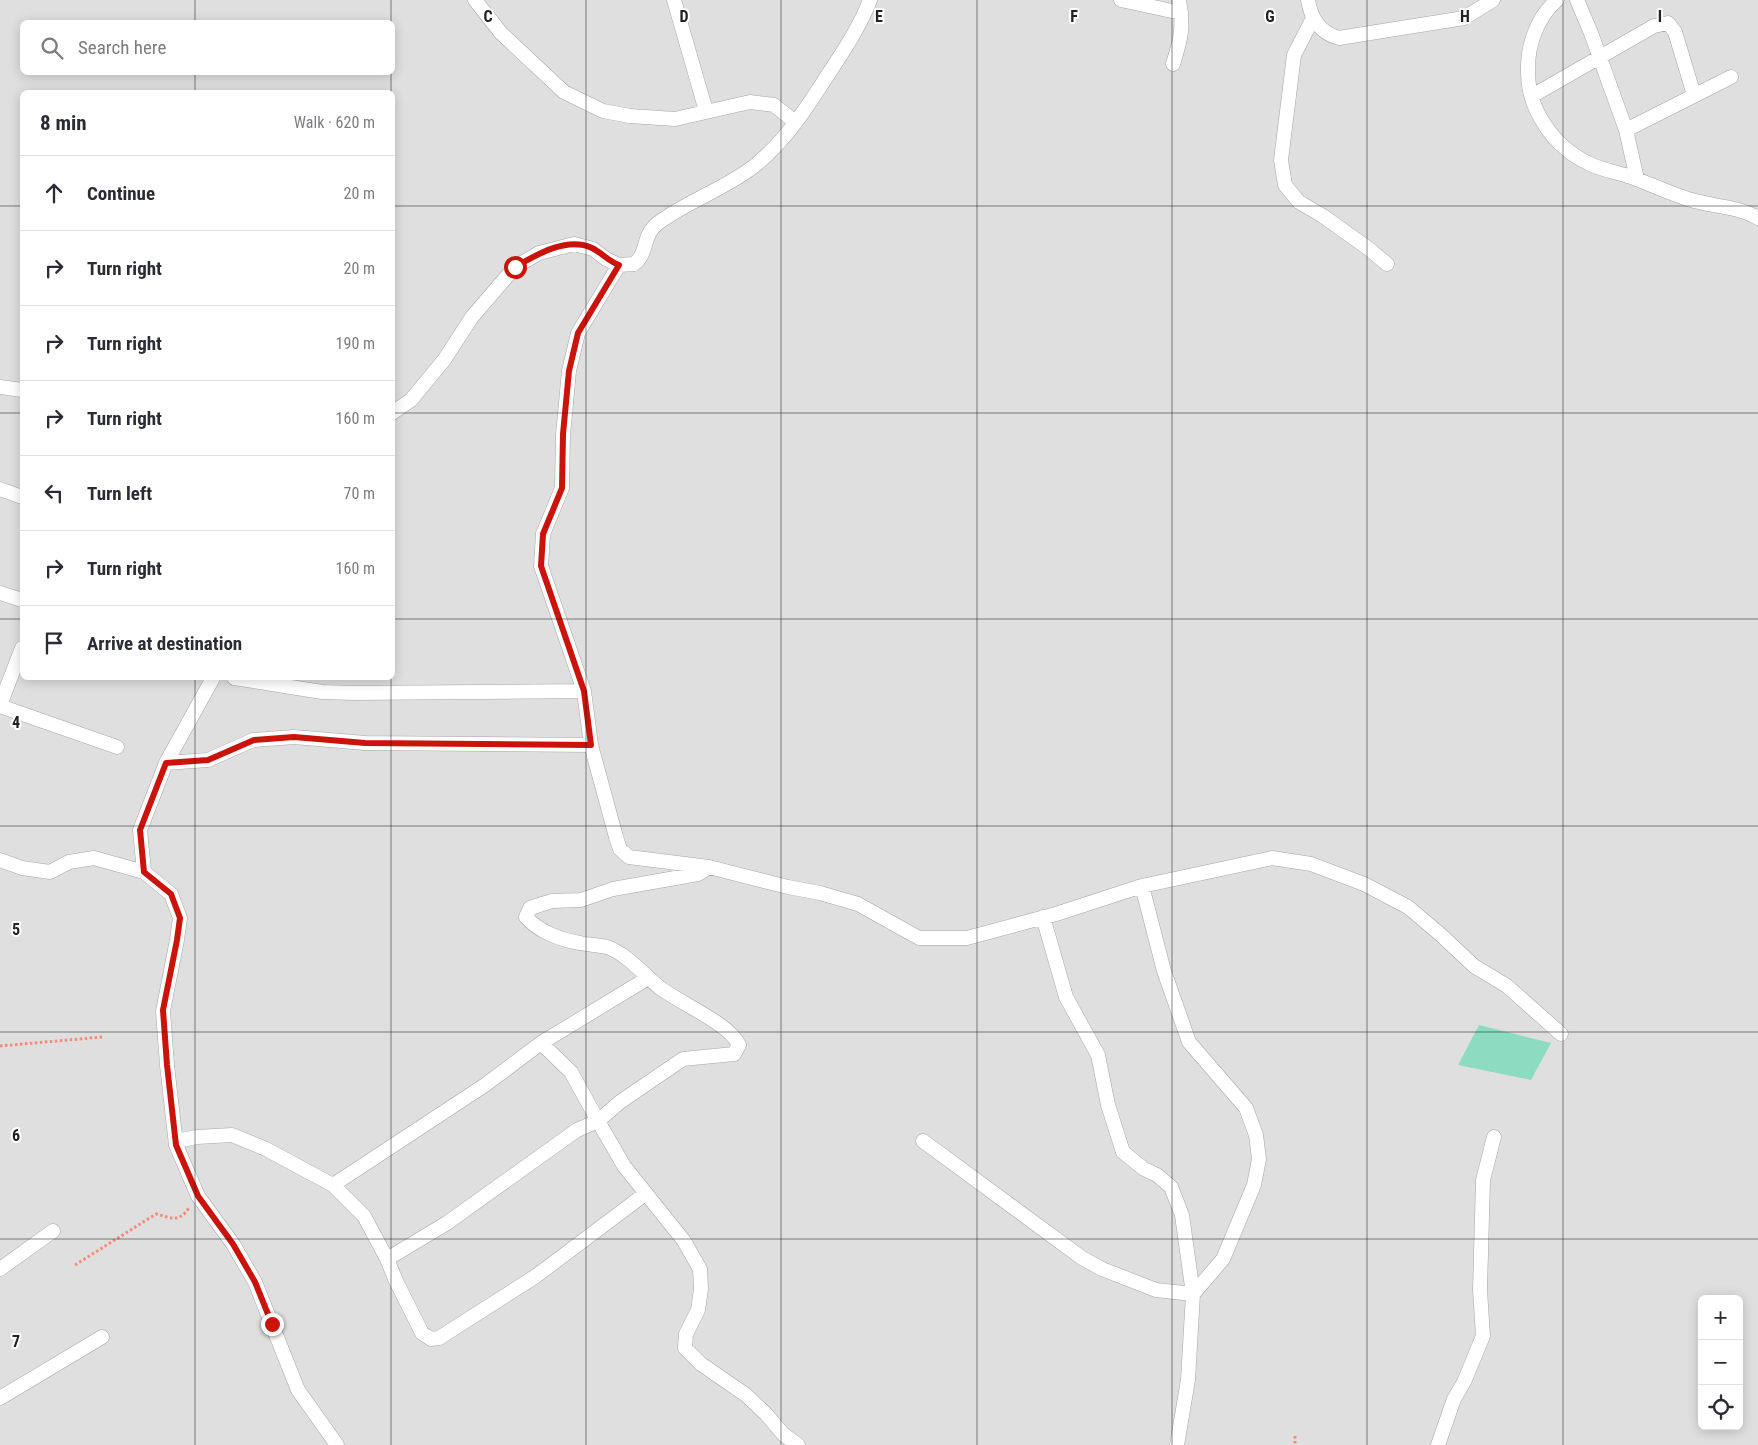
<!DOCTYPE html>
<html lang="en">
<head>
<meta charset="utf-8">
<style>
  :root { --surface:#fff; --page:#f2f2f3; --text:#2b2b33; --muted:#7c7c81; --line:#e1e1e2 }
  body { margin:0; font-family:"Roboto Condensed",sans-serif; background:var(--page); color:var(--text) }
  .controls { position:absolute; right:15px; bottom:15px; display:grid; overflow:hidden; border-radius:8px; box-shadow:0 2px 12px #0003 }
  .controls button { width:45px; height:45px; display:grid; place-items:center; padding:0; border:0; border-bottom:1px solid var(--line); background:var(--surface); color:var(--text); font:25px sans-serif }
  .stop { position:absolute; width:15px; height:15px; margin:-11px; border:4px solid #ca130a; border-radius:50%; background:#fff }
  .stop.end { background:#ca130a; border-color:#fff; box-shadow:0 1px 5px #0008 }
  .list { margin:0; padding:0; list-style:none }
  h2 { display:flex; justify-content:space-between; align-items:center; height:65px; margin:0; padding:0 20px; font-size:21px }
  h2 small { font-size:16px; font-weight:400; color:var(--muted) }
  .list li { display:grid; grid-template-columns:32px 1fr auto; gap:15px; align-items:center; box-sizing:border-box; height:75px; padding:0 20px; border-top:1px solid var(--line) }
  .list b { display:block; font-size:19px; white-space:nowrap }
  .list em { font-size:16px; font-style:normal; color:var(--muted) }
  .icon { flex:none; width:28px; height:28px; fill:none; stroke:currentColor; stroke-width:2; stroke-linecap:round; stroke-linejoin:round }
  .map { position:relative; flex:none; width:1758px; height:1445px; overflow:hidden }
  .search { position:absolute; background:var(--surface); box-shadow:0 2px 12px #0003; left:20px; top:20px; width:375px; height:55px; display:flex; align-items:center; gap:12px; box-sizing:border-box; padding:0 18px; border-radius:8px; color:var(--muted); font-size:19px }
  .panel { position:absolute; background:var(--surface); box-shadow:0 2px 12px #0003; left:20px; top:90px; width:375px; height:590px; border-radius:8px }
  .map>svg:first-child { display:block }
  .residential { fill:#e0dfdf; fill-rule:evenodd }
  .pitch { fill:#8cdcc1 }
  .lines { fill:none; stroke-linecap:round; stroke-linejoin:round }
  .minor-casing { stroke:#a6a6a6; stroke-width:15 }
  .path { stroke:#f48b78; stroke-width:3; stroke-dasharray:2.5 2.5; stroke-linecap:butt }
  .minor { stroke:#fff; stroke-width:14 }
  .route { stroke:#ca130a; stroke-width:6 }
  .grid { fill:none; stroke:#222; stroke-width:1; stroke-opacity:0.55 }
  .grid-label { font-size:16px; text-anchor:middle; font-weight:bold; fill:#222; stroke:#fff; stroke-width:4; stroke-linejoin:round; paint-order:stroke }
</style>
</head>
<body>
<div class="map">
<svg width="1758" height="1445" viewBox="0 0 1758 1445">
  <rect width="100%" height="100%" fill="#f1efe9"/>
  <path class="residential" d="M0 0H1758V1445H0ZM22 22H392V72H22ZM22 92H392V678H22ZM1702 1299H1739V1426H1702Z"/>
  <path class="pitch" d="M1479 1025 1551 1043 1531 1080 1458 1065Z"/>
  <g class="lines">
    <defs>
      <path id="minor" d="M475 0 501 33 564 92 603 111 630 116 675 119 750 102 774 105 795 122
        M674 0 706 111
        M1121 0 1181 13
        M1308 0C1311 19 1320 33 1339 38L1464 18 1493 0
        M1557 0C1537 17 1527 46 1528 72 1528 110 1554 147 1588 163 1601 170 1617 172 1631 177 1650 184 1669 193 1688 199 1713 207 1734 205 1758 218
        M1577 0 1591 33 1626 130 1637 179
        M1313 18 1294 55 1281 160 1285 185 1299 202 1323 216 1369 249 1387 264
        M1173 64C1181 39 1184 27 1179 0
        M1532 96 1654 26 1668 23 1675 32 1694 95
        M1626 130 1731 77
        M619 265 578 333 569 371 563 435 562 488 543 534 541 566 584 691 591 745 616 837 620 849 629 857 709 867 788 887 820 893 858 904 919 938H967L1056 914 1142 886 1272 858 1311 864 1364 884 1408 907 1441 935 1474 966 1507 986 1561 1034
        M0 387 22 390
        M392 413 411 400 444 360 472 317 515 267 539 253 574 244 593 249 606 259 619 265 634 264C648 254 642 235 658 223 688 201 724 189 753 167 785 142 808 106 829 73 845 49 860 26 870 0
        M0 489 22 497
        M0 593 22 600
        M213 678 166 763 140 830 144 872 171 894 180 918 177 940 163 1011 167 1065 176 1145 198 1196 233 1244 255 1282 298 1390 337 1445
        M234 678 322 692 353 693 584 691
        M0 705 22 648
        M0 706 117 747
        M166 763 208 760 253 740 294 737 365 743 591 745
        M0 860 22 868 50 872 69 862 94 858 144 872
        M708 868 698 874 613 889 581 900 552 901 530 908 526 917C539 932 561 940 580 943 589 945 599 945 607 947 627 954 643 974 659 987 679 1003 729 1023 739 1045L734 1054 683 1059 620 1102 598 1121 624 1166 684 1241 700 1269 701 1289 698 1310 686 1334 685 1348 701 1364 746 1395 766 1414 783 1434 798 1445
        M1043 917 1066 997 1098 1055 1108 1105 1123 1152 1144 1169 1157 1175 1171 1187 1182 1215 1193 1294 1188 1380 1177 1445
        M176 1141 197 1137 232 1135 266 1149 333 1185 364 1216 387 1259 396 1281 422 1333 431 1339 439 1338 536 1276 645 1194
        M923 1141 1082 1258 1102 1269 1156 1290 1193 1294 1223 1259 1254 1185 1259 1159 1256 1135 1246 1108 1189 1042 1164 971 1142 886
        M333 1185 485 1085 541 1043 648 978
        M387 1259 447 1223 577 1130 598 1121 571 1072 541 1043
        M0 1269 53 1231
        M0 1398 102 1337
        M1438 1445 1454 1399 1464 1382 1483 1336 1480 1290 1483 1180 1494 1137"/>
    </defs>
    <use href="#minor" class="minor-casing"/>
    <path class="path" d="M0 1046 102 1037
      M75 1265 156 1214C172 1218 178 1223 189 1208
      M1295 1436V1445"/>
    <use href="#minor" class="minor"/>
  </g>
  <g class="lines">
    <path class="route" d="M272 1324 255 1282 233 1244 198 1196 176 1145 167 1065 163 1010 177 940 180 918 171 894 144 872 140 830 166 763 208 760 254 740 294 737 365 743 591 745 584 691 541 566 543 534 562 488 563 434 569 371 578 333 619 265C608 261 602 253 592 248 567 236 536 255 515 267"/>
  </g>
  <path class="grid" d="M195 0V22M391 0V22M586 0V1445M781 0V1445M977 0V1445M1172 0V1445M1367 0V1445M1563 0V1445M195 72V92M391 72V92M0 206H22M392 206H1758M0 413H22M392 413H1758M0 619H22M392 619H1758M195 678V1445M391 678V1445M0 826H1758M0 1032H1758M0 1239H1758"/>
  <g class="grid-label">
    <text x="488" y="22">C</text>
    <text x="684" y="22">D</text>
    <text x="879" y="22">E</text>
    <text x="1074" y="22">F</text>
    <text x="1270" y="22">G</text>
    <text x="1465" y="22">H</text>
    <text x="1660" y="22">I</text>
    <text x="16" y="728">4</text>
    <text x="16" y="935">5</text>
    <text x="16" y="1141">6</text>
    <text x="16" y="1347">7</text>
  </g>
</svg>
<div class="controls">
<button>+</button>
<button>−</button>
<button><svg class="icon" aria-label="locate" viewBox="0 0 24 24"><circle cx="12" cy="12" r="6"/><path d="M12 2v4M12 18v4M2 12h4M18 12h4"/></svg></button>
</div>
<div class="stop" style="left:515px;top:267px"></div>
<div class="stop end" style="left:272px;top:1324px"></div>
<div class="search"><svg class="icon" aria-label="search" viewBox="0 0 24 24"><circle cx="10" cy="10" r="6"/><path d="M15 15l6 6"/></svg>Search here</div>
<section class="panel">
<h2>8 min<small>Walk · 620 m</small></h2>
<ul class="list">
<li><svg class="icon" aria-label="ahead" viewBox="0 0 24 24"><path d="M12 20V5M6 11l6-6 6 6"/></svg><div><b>Continue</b></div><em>20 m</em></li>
<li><svg class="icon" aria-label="right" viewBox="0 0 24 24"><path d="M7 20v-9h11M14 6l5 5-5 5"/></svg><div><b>Turn right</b></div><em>20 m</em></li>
<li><svg class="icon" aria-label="right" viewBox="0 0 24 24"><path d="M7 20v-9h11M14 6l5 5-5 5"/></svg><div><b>Turn right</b></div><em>190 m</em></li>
<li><svg class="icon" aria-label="right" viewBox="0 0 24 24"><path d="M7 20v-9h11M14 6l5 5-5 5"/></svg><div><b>Turn right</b></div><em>160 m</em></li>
<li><svg class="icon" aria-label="left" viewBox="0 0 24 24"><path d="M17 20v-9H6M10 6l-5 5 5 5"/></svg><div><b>Turn left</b></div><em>70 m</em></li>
<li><svg class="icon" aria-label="right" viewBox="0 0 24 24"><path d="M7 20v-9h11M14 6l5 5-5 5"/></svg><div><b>Turn right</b></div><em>160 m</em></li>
<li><svg class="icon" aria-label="arrive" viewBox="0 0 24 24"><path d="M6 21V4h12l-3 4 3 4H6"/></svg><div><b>Arrive at destination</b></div></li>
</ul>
</section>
</div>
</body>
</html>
